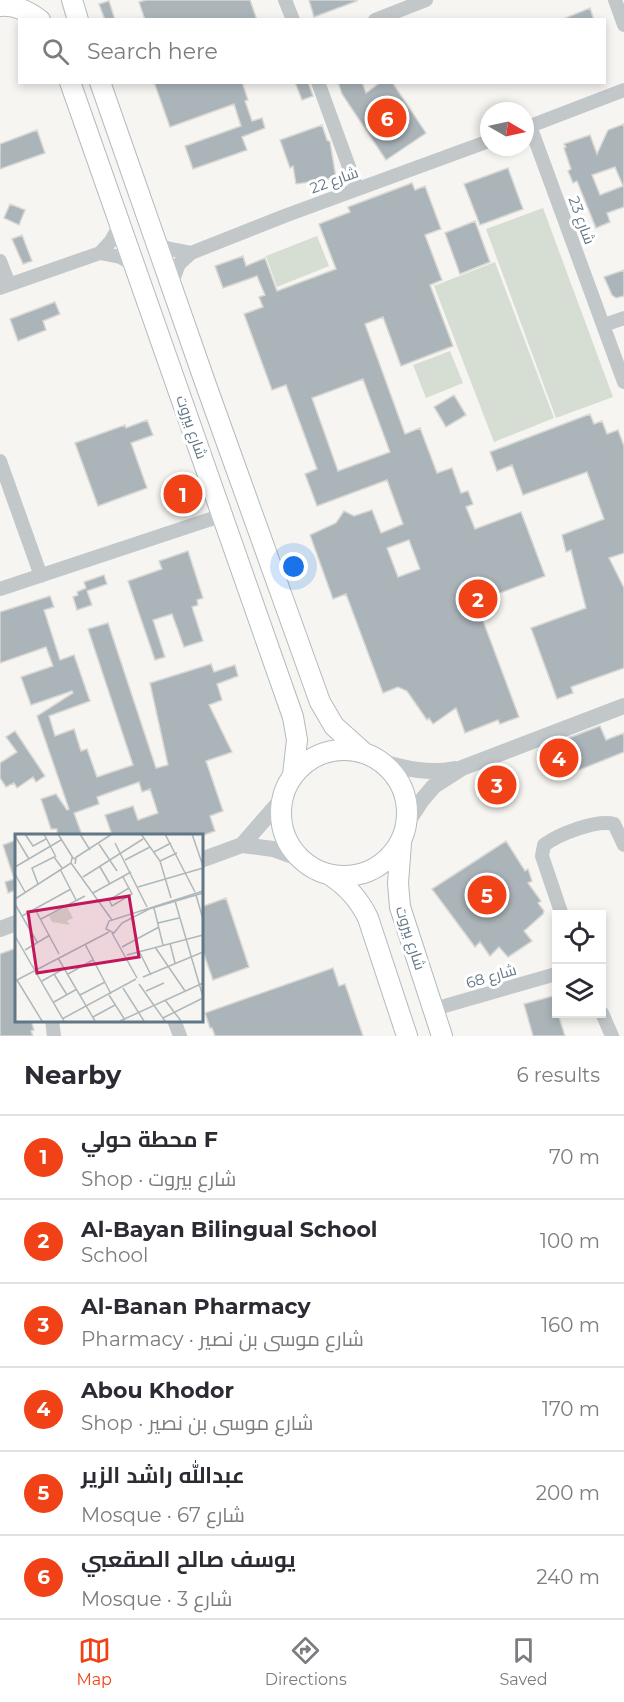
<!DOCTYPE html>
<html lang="en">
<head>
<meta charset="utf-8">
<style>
  :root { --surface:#fff; --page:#f7f7f7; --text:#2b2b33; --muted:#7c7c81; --line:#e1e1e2; --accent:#f14116 }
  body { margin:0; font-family:Montserrat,Cairo,sans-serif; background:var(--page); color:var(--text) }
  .controls { position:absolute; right:18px; bottom:18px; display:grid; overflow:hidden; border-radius:0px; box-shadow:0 3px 9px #0003 }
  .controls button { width:54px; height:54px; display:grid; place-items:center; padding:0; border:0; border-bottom:2px solid var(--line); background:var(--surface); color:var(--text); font:30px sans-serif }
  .compass { position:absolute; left:480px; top:102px; width:54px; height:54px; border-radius:50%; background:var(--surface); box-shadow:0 3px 9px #0003; rotate:99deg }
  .you { position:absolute; left:294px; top:567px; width:21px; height:21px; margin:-15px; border:4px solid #fff; border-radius:50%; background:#1a73e8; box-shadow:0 0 0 9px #1a73e833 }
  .badge { display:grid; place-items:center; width:39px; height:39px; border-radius:50%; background:var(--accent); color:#fff; font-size:20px; font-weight:700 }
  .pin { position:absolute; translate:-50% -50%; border:3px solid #fff; box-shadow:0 2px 6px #0006 }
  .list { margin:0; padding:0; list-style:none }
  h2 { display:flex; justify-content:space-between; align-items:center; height:78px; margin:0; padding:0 24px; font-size:26px }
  h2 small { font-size:20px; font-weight:400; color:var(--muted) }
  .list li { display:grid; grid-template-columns:39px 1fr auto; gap:18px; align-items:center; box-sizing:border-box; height:84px; padding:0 24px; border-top:2px solid var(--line) }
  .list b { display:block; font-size:22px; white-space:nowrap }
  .list p { margin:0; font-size:20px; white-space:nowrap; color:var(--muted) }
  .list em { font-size:20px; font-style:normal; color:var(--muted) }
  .icon { flex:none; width:33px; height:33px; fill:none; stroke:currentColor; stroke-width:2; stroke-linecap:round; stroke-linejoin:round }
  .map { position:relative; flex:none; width:624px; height:1036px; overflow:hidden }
  .search { position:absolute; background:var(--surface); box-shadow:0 3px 9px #0003; left:18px; right:18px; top:18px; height:66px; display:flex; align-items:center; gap:15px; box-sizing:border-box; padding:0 21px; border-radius:0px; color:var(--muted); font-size:22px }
  .sheet { height:582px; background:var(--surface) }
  nav { display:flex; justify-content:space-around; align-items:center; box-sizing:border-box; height:84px; border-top:2px solid var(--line); background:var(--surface); font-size:16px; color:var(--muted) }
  nav a { display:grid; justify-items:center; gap:3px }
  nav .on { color:var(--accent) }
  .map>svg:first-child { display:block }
  .green { fill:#d6ddd2 }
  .building { fill:#abb4b9; stroke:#d7d7d4; stroke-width:1.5; fill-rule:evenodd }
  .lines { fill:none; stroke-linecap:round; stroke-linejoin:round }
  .secondary-casing { stroke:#b4babe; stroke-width:22 }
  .minor { stroke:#c2c7ca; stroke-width:14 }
  .tertiary { stroke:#c2c7ca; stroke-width:16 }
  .secondary { stroke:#fff; stroke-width:20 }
  .labels { text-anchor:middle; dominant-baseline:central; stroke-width:6; stroke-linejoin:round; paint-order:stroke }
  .street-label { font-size:15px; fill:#627785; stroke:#fff }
  .inset-road { fill:none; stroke:#aeb8bc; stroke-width:1.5 }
  .view { fill:#c2185b; fill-opacity:0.15; stroke:#c2185b; stroke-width:3 }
  .inset-edge { fill:none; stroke:#627785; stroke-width:3 }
</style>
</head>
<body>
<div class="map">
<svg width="624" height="1036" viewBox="0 0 624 1036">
  <rect width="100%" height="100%" fill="#f6f5f1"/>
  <path class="green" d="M543 208 613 397 556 418 486 229Z
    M317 236 329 266 277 287 266 256Z
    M495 262 554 418 494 442 434 286Z
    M450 351 463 383 426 398 413 365Z"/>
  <path class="building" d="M146 0H250L257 20H145L139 2Z
    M309 0H357V1L314 17Z
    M109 1 115 20H105L99 4Z
    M590 8 594 20H563V19Z
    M154 82H242L248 100 245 101 252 121 262 118 265 128 242 137 247 150 193 169 185 146 241 126 234 104 170 127Z
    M295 82H308L313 96 302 100Z
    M338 82H362L366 93 381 82H392L426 133 386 160 342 94Z
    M624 124V207L607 213 610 222 596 228 577 181 573 183 568 171 571 169 564 148 566 147 564 144 590 135 597 154 608 130ZM615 167 623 186 600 195 592 175Z
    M322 125 327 140 330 142 336 178 296 184 293 166 290 168 280 140Z
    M37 130 45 153 0 169V144Z
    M508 168 523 209 480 225 464 184Z
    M412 183 415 190 425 186 441 229 425 235 442 280 430 285 453 346 401 366 383 317 365 324 405 434 420 428 437 473 452 468 461 493 468 491 473 504 466 507 475 529 521 512 545 576 476 602 519 717 500 724 498 720 465 733 456 708 433 724 429 718 427 720 407 691 398 687 383 693 346 594 333 599 310 535 336 523 344 511 354 516 372 510 381 533 403 524 387 480 317 506 305 474 317 469 286 385 272 390 244 314 263 307 259 297 265 295 257 276 223 288 215 266 243 256 246 266 265 258 277 291 336 269 319 224 350 212 348 207ZM363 379 390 452 338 471 312 398ZM409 540 420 569 398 577 387 548Z
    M10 204 25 210 19 225 4 218Z
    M475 221 490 262 460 274 445 233Z
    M22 235 32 261 23 264 12 239Z
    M624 270V296L616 298 612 295 604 277Z
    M55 302 60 314 43 321 46 330 18 341 10 319Z
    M454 395 466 415 446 427 434 407Z
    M590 414 594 424 602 421 607 434 618 430 624 446V553L609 558 624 588V668L571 687 573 693 557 699 531 628 586 608 571 550 566 552 562 535 604 519 587 472 523 495 512 465 497 471 490 452Z
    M147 420 153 435 131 443 147 488 98 506 75 443 125 425 126 428Z
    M188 551 203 598 197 600 198 605 192 607 203 641 184 647 172 614 153 620 165 657 155 660 128 581 162 569 159 561Z
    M104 575 107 584 87 591 92 605 77 610 73 597 78 595 77 592 86 588 84 582Z
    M50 596 54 607 44 610 60 660 74 655 90 701 49 716 55 736 74 729 81 751 87 749 97 777 133 765 88 629 108 623 156 768 168 765 150 683 211 664 214 672 235 665 238 676 217 684 222 700 209 705 232 752 206 761 223 811 210 816 215 831 204 835H112L105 815 133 806 138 820 158 813 150 789 142 792 139 782 97 797 99 804 74 813 82 835H57V829H51L41 799 56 794 67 810 69 809 37 716 73 693 72 691 31 705 21 677 53 666 46 647 0 663V612Z
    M600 726 606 740 624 733V752L579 770 566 739Z
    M15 731 45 776 36 782 33 777 17 788 14 783 6 787 0 778V763L17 752 6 737Z
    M499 772 508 794 495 799 486 777Z
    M16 840V890L8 893 5 882 14 879 3 845Z
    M506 841 525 871 528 869 532 881 528 883 541 901 538 903 544 911 543 914 524 931 532 941 508 957 499 947 490 956 480 942 475 947 432 889Z
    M226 898 249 967 213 980 201 946V907Z
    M16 948V1020H31L34 1030 31 1031 33 1036H0V954Z
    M333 968 339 986 345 984 363 1036H215L212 1028H210L205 1013Z
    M553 996 556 1014H558L565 1036H533L524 1004Z"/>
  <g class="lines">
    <defs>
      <path id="secondary" d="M72 0 78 20
        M0 6C15 4 28 11 40 20
        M70 82 293 717 297 740 293 775
        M100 82 206 385 320 702 334 726 363 752
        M281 813a63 63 0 1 1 126 0a63 63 0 1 1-126 0Z
        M401 843 398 883 400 907 442 1036
        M330 875C347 886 359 899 368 918L407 1036"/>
    </defs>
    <use href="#secondary" class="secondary-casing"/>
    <path class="minor" d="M285 0 293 20
      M615 0 624 25
      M375 20 426 0
      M318 82 357 189
      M530 126 624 382
      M525 128 624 90
      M157 245 170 249 191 253
      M100 253 120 257 136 266
      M0 261 9 284
      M171 285 179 264 191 253 287 215 489 141
      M0 288 100 253 111 241 121 223
      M604 325 624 318
      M0 461 41 576
      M0 589 223 515
      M562 915 542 856 544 845C559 834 597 819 614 824L624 845
      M434 1009 556 974
      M602 1013 612 1036
      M52 1020 54 1036
      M174 1020 180 1036"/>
    <path class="tertiary" d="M382 762C407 769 429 774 455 769
      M406 824 422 800 434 786 462 768 624 706
      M242 845 283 798
      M201 860 242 845 273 849 301 859
      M0 929 16 923"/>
    <use href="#secondary" class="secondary"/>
  </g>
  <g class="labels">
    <g class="street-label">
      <text transform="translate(334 180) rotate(-20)">شارع 22</text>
      <text transform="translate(582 220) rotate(70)">شارع 23</text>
      <text transform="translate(192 427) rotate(71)">شارع بيروت</text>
      <text transform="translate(411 938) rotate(72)">شارع بيروت</text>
      <text transform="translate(491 976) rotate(-16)">شارع 68</text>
    </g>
  </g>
  <g transform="translate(15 834)">
    <rect width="188" height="188" fill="#f6f5f1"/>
    <path d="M52 73 58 84 52 87 55 91 37 88 34 82Z" fill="#d6ddd2"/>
    <path class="inset-road" d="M10 0 18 12 31 5M29 0 41 23M43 0 58 24M65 0 75 16M126 0 145 27 156 64M150 0 180 58M177 0 188 32M0 2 14 25M100 9 132 73M84 10 102 37M139 18 156 9M60 24 97 0M110 26 135 13M145 27 162 19M60 30 61 25 57 24 56 29 97 86M0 33 46 6M85 33 95 50M45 35 61 66M0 40 10 58M68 43 128 5M108 43 117 60 97 72 94 66 114 54M23 50 17 34 39 23 47 34M123 53 188 34M188 57 94 87 91 95 99 99 107 89 134 75 188 59M78 59 116 38M181 61 188 85M0 65 56 29M160 67 188 163M0 70 22 108M139 74 148 111M20 75 44 120M7 82 56 55M26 85 70 62M143 89 164 84M97 99 122 144M0 102 49 187M155 109 160 129M70 110 96 160M107 113 144 93M140 113 170 157M10 116 35 101M124 117 136 141M112 121 188 101M43 124 80 187M39 140 52 161M53 140 78 126M128 143 188 118M2 146 27 187M0 147 94 98M27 147 50 134M124 150 150 187M108 154 129 187M131 157 149 149M65 161 90 148M94 161 110 186M150 166 166 187M39 168 62 155M78 183 100 171M148 184 188 164M47 185 121 145M105 187 188 149"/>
    <path class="view" d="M114 62 124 123 22 139 13 78Z"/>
    <rect width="188" height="188" class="inset-edge"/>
  </g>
</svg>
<div class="controls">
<button><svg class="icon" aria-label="locate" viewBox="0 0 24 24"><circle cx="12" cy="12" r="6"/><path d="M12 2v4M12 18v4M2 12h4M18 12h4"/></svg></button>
<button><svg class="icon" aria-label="layers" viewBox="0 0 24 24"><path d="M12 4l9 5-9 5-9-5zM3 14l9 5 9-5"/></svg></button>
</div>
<svg class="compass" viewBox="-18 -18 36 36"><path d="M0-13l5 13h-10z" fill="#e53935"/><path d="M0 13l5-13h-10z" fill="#7c7c81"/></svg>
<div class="you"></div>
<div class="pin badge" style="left:183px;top:494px">1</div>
<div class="pin badge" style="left:478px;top:599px">2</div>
<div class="pin badge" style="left:497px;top:785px">3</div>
<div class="pin badge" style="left:559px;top:758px">4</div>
<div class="pin badge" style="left:487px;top:895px">5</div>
<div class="pin badge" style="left:387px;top:118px">6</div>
<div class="search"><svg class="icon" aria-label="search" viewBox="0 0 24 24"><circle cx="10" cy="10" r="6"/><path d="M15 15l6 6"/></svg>Search here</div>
</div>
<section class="sheet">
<h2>Nearby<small>6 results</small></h2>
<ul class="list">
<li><span class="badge">1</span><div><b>محطة حولي F</b><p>Shop · شارع بيروت</p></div><em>70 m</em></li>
<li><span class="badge">2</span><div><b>Al-Bayan Bilingual School</b><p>School</p></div><em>100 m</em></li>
<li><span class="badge">3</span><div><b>Al-Banan Pharmacy</b><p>Pharmacy · شارع موسى بن نصير</p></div><em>160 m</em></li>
<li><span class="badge">4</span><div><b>Abou Khodor</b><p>Shop · شارع موسى بن نصير</p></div><em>170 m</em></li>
<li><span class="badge">5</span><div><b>عبدالله راشد الزير</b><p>Mosque · شارع 67</p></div><em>200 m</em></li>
<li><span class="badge">6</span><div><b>يوسف صالح الصقعبي</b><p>Mosque · شارع 3</p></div><em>240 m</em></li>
</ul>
</section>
<nav>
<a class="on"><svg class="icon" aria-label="map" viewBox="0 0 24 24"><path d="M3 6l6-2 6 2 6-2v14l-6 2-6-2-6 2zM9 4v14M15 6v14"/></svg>Map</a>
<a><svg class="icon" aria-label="directions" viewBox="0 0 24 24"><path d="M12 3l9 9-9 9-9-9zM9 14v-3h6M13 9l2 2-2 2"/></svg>Directions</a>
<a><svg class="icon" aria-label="saved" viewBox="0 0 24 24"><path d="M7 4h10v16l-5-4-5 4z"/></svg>Saved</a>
</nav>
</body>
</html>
